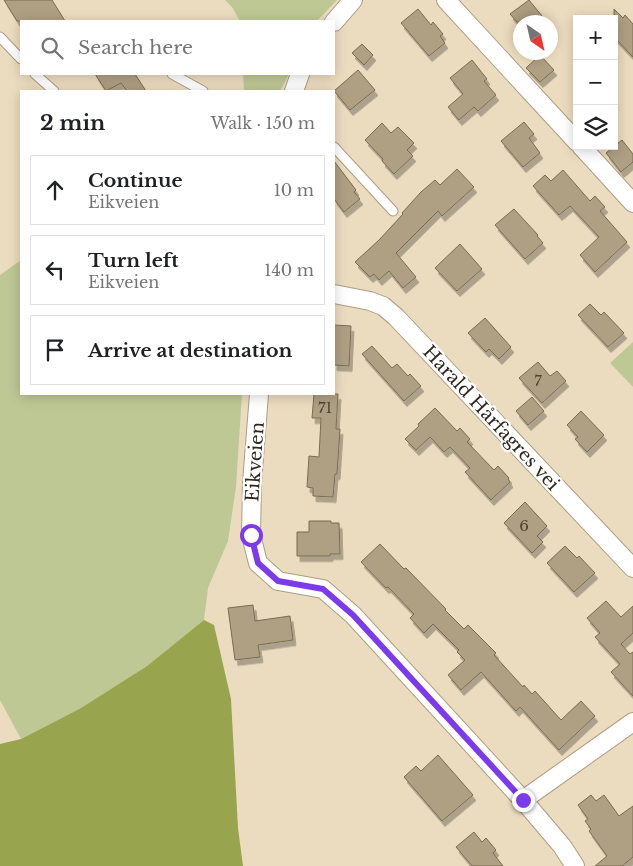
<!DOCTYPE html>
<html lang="en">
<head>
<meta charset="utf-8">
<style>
  :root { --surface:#fff; --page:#f6f6f6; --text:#202124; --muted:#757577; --line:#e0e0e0 }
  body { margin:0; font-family:"Libre Baskerville",serif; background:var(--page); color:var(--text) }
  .controls { position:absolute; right:15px; top:15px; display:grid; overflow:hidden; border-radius:0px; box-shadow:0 2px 12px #0003 }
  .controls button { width:45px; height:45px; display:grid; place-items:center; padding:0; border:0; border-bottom:1px solid var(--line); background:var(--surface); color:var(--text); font:25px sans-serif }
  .compass { position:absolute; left:513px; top:15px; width:45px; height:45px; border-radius:50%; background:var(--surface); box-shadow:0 2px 12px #0003; rotate:146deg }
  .stop { position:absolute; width:15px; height:15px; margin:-11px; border:4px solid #7c3aed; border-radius:50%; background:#fff }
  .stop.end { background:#7c3aed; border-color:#fff; box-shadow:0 1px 5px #0008 }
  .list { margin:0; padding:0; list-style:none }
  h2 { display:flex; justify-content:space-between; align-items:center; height:65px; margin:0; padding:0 20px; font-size:21px }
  h2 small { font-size:16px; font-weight:400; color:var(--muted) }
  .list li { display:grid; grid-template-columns:32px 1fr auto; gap:15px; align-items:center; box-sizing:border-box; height:70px; margin:0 10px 10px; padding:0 10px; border:1px solid var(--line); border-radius:0px }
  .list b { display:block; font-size:19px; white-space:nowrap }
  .list p { margin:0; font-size:16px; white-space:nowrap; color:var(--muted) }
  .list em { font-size:16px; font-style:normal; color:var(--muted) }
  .icon { flex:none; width:28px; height:28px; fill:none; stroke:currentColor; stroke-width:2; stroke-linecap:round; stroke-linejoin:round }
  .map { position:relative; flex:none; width:633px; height:866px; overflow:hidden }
  .search { position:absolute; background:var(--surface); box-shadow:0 2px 12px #0003; left:20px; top:20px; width:315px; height:55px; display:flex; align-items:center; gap:12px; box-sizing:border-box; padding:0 18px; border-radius:0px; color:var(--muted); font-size:19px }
  .panel { position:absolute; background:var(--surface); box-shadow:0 2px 12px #0003; left:20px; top:90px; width:315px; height:305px; border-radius:0px }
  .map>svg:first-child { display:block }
  .green { fill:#bec895 }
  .forest { fill:#98a54e }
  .building { fill:#af9f83; stroke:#7a6c51; filter:url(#shadow) }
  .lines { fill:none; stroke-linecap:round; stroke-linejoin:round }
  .lane-casing { stroke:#ad9d82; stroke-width:11 }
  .street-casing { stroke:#ad9d82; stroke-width:20 }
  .lane { stroke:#fff; stroke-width:9 }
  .street { stroke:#fff; stroke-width:18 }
  .route { stroke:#7c3aed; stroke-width:6 }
  .labels { text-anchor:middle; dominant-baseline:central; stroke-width:4.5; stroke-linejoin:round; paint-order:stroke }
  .number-label { font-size:15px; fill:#4e4636 }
  .street-label { font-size:18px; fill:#2e281d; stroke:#fff }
</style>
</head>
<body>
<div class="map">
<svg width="633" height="866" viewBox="0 0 633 866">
  <defs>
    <filter id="shadow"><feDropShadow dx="3" dy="5.5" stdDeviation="0" flood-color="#0004"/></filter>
  </defs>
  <rect width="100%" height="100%" fill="#ecdcbf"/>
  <path class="green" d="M225 0H337L317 21H240L232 7Z
    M243 74H289L280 91H244Z
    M21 260V394H242L236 487 228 541 208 588 204 620 147 666 81 708 21 739 0 700V275Z
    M633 342V387L610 363Z"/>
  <path class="forest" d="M204 620 214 625 231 699 238 828 243 866H0V744L21 739 81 708 147 666Z"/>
  <path class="building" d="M4 0H52L65 21H17Z
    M529 0 547 22H517L510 14Z
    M418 9 431 25 433 22 443 34 440 36 445 43 429 56 401 23Z
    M614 9 623 18 625 15 633 24V57L614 37Z
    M362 44 373 55 364 65 352 53Z
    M540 55 554 70 540 82 526 68Z
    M472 60 487 79 484 81 496 95 478 111 474 107 459 120 448 107 463 94 450 78Z
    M358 70 375 90 350 110 334 91Z
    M95 74H135L146 91H127L121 83 106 91Z
    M524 122 534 134 529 138 540 153 523 167 501 141Z
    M382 123 391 133 398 127 414 143 407 150 413 156 394 174 382 161 383 159 365 140Z
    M622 140 633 154V162L621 172 606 153Z
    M334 161 356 190 354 192 360 199 344 212 334 199Z
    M457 169 474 187 442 216 438 211 396 253 416 277 403 288 389 271 379 280 374 274 370 277 355 262 379 240 403 214 402 213 421 192 435 180 440 185Z
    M563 170 590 201 595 196 605 207 600 211 627 242 595 272 580 255 599 237 570 206 559 215 533 186 545 175 551 181Z
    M514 209 538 235 537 236 543 243 525 259 495 225Z
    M460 244 482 269 457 291 435 268Z
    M590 304 601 315 604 312 624 333 608 347 578 315Z
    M485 318 511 347 499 359 489 349 486 352 468 333Z
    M334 325 351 326 349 366 334 365Z
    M372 346 392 368 397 364 408 376 410 374 421 386 404 401 362 354Z
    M538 362 550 376 557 371 566 381 542 403 519 378Z
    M314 394H338L336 429H340L337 474H335L333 497 313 496V488L307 487 309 456 319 457 321 418H312Z
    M532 397 544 411 528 425 516 411Z
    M435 408 457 431 460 428 470 439 467 442 494 470 498 466 509 478 508 479 510 482 491 500 465 472 470 468 450 447 444 452 430 437 416 450 405 439 419 426 418 424Z
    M581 411 604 435 587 452 575 439 578 437 567 425Z
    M525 502 547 526 537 536 543 542 532 553 504 523Z
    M309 521H331V523H339L340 554H330V556H297V532H309Z
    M380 544 404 569 406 568 446 609 445 610 464 629 468 625 496 653 494 655 523 687 524 685 532 694 535 691 561 720 581 701 595 716 559 750 520 707 516 711 481 672 461 690 448 675 465 660 457 652 459 650 433 624 424 633 410 618 414 614 388 587 386 588 361 562Z
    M565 546 577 558 579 556 595 573 574 592 547 563Z
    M606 601 621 617 633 606V633L621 644 630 654 633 652V696L611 672 620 664 595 637 600 633 587 618Z
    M253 605 255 621 290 616 293 640 258 645 260 657 235 660 228 608Z
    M438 755 473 795 442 821 404 777 416 766 421 771Z
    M591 795 596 801 604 795 619 816 633 806V857L622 866H595L607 856 589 831 591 829 585 821 588 819 578 805Z
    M474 832 482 842 486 838 496 850 493 853 503 866H472L456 847Z"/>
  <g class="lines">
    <defs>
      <path id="lane" d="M0 37 21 59
        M35 74 54 91
        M172 74 203 91
        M334 147 393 211"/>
      <path id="street" d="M446 0 577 142
        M334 22 353 0
        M294 91 300 74
        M581 146 633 203
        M334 294 370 301 383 306 396 317 633 568
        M259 394 252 483 251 535 258 563 278 581 323 589 353 615 523 800 562 846 575 866
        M523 800 633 722"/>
    </defs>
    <use href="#lane" class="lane-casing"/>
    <use href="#street" class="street-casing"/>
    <use href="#lane" class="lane"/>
    <use href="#street" class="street"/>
  </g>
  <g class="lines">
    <path class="route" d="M251 535 258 563 278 581 323 589 353 615 523 800"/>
  </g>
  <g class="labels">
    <g class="number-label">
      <text x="538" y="380">7</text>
      <text x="325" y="407">71</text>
      <text x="524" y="525">6</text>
    </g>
    <g class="street-label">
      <text transform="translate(491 418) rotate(47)">Harald Hårfagres vei</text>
      <text transform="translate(255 462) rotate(-86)">Eikveien</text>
    </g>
  </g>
</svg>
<div class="controls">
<button>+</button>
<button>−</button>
<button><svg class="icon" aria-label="layers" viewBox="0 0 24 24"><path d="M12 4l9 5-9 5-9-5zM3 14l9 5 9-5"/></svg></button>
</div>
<svg class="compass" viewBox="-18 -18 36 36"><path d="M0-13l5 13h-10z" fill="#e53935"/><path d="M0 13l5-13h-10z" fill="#757577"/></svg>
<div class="stop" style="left:251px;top:535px"></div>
<div class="stop end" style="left:523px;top:800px"></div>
<div class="search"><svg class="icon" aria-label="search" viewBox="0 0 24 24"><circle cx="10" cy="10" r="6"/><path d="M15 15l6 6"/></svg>Search here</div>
<section class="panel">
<h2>2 min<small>Walk · 150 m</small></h2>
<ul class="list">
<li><svg class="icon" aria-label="ahead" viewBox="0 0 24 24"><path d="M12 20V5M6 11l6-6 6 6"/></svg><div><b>Continue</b><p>Eikveien</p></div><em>10 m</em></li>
<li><svg class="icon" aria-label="left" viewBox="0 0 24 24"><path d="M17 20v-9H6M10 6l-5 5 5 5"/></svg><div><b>Turn left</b><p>Eikveien</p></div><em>140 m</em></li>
<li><svg class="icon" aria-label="arrive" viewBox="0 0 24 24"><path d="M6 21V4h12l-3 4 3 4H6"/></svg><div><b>Arrive at destination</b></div></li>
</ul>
</section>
</div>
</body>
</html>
